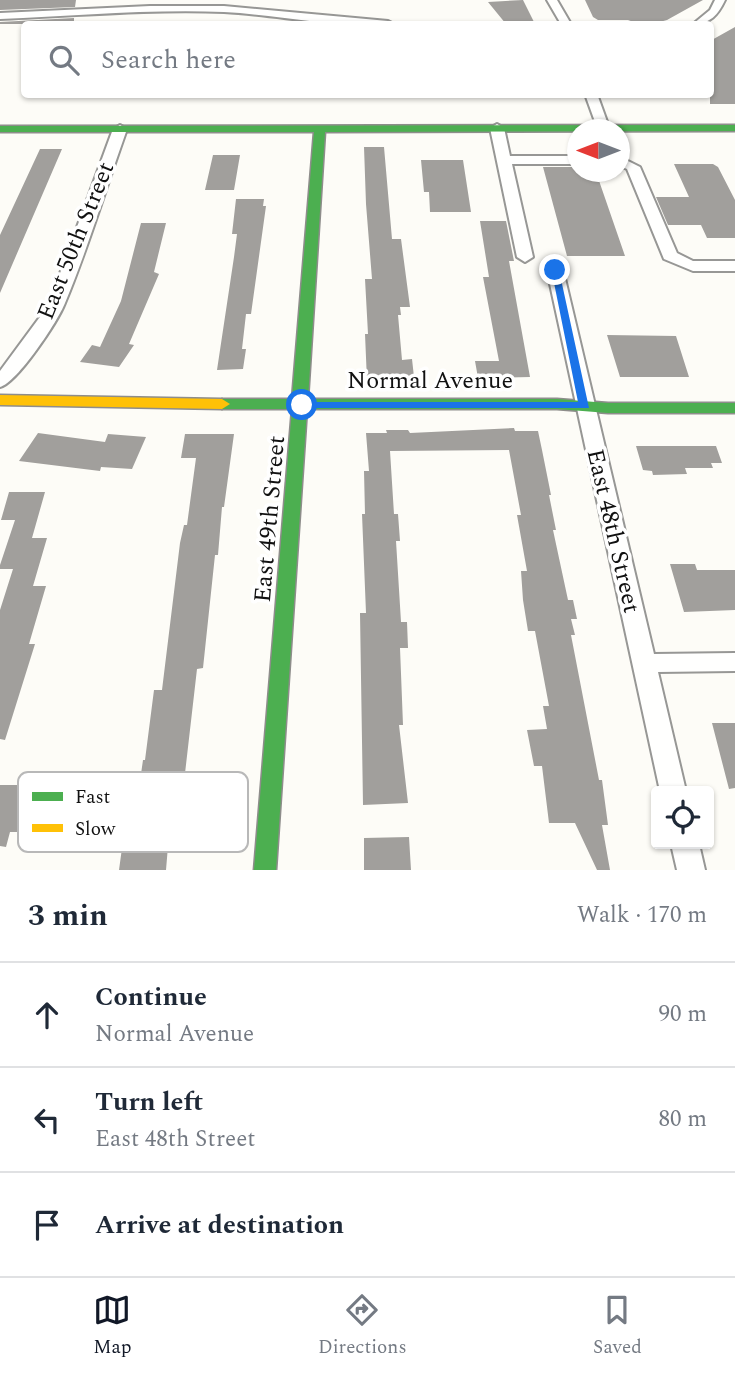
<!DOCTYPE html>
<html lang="en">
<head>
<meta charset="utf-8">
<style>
  :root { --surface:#fff; --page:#f6f6f7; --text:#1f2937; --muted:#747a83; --line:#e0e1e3; --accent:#111827 }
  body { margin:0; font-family:Spectral,serif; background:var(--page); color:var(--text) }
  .controls { position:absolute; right:21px; bottom:21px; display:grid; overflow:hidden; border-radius:7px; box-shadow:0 2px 5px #0004 }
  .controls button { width:63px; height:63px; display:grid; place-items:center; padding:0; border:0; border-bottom:2px solid var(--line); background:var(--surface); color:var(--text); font:35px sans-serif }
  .compass { position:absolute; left:567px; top:119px; width:63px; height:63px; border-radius:50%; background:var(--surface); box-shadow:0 2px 5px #0004; rotate:270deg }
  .stop { position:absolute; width:21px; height:21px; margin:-16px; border:5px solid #1a73e8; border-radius:50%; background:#fff }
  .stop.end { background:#1a73e8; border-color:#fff; box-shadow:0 2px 7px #0008 }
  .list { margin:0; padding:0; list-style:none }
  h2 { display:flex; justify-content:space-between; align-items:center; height:91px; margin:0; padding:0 28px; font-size:30px }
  h2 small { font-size:23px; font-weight:400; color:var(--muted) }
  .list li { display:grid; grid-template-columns:46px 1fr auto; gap:21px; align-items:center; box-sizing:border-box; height:105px; padding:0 28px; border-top:2px solid var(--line) }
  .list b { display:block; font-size:26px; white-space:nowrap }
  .list p { margin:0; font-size:23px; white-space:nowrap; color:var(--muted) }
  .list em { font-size:23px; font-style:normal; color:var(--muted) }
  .icon { flex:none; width:38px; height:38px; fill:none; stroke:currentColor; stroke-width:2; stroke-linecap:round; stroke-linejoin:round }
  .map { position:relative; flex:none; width:735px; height:870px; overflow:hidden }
  .search { position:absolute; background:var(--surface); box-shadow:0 2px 5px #0004; left:21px; right:21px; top:21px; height:77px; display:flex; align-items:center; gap:18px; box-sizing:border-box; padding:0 24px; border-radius:7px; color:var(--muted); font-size:26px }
  .sheet { height:406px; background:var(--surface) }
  nav { display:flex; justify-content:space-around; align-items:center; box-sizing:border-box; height:98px; border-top:2px solid var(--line); background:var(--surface); font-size:19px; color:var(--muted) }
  nav a { display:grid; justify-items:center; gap:4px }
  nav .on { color:var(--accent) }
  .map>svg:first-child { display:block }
  .building { fill:#a19f9c }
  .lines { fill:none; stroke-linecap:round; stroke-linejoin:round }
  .street-casing { stroke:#979795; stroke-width:4 }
  .fast-casing { stroke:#8e8d8b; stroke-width:3 }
  .slow-casing { stroke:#8e8d8b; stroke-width:3 }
  .street { fill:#fffffe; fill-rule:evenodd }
  .fast { fill:#4caf50; fill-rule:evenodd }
  .slow { fill:#ffc107; fill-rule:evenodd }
  .route { fill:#1a73e8 }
  .labels { text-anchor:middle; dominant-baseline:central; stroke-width:7; stroke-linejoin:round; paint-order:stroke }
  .street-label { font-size:24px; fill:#111; stroke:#fff }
  .key { fill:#fff; stroke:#b8b8b8; stroke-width:2 }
  .key-label { font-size:19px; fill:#111 }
</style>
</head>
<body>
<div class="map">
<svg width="735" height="870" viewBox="0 0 735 870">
  <rect width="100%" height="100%" fill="#fdfcf7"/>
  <path class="building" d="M0 0H76L75 7 0 10Z
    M523 0 535 24H506L488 2Z
    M585 0H703L667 20 652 24H639L628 20H598L593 17Z
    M74 18V24H0V22Z
    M735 27V104H710V41Z
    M364 147H384L392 239H401L410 307H400L401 315H398L402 360 412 359 414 377H406V381H367L365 334H368L365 279H372L366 204Z
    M40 149H62L0 293V235Z
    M213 155H240L234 190H205Z
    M421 160H463L471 212H430L429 192H424Z
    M674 164H713L718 167 735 200V238H707L701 225H668L656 197H689Z
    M543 167H578V172H596L625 256H567Z
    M236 199H264L263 206H266L251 314H246L242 349H246L243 369 217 370 234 257 237 234H232Z
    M480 221H506L514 261H509L530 377 478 378 475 361H499L483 277H489Z
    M141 223H166L154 272 159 274 129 344 134 345 119 367 80 362 92 345 100 347 121 301Z
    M607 335 676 336 689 377H620Z
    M514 428 515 431H538L542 450 551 495H549L556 530H553L568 600H573L577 619H571L575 635H571L599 780H602L608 825H602L610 870H597L575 823H549L542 766H534L527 730 547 729 543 706H549L535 631H528L523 600 521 571H527L517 515H521L509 450 390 451 394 514H398L400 541H396L401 622H407L408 648H400L403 725H399L408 803 363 805 360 613H366L362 514H365L364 471H369L366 433H387L386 430H408L410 433Z
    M38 433 105 442 108 434 146 437 132 469 101 467 100 471 19 461Z
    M185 434H234L224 507H222L218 555H215L203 668 197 669 184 782H187L185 804H180L178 822H170L166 870H119L128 804H120L125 781H140L143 760H145L154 690H162L180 543 184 525H187L196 458H181Z
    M636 446H716L722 463H711L713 468H685L687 474 653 475 652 471 643 470Z
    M9 492H45L32 538H47L33 586H46L29 644H35L5 740 0 739V610L13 569H0V565L15 520H1Z
    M670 564H695L697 570H735V610L684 612Z
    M712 723H735V788L729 789Z
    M0 785H22L18 802H31L24 832H10L6 847 0 846Z
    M409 837 411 870H364V838Z"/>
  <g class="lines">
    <defs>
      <path id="street" d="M547 0H557L571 24H561Z
        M715 0H725C718 15 710 24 693 24L710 10Z
        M150 6H224L388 21 394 24C338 29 280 15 224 12 149 9 74 16 0 19V13Z
        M585 94H597L610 130H598Z
        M497 124 504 128 510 156H578V164H512L533 257 525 262 517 257 490 128Z
        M120 125 127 129C106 187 89 246 65 303 58 321 17 383 0 387V371L48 306 113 129Z
        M620 157 640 167 677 253 693 261H735V271H693L664 259 627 169 620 166Z
        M555 265 563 270 654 654 735 653V671L658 672 686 791H660L547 270Z
        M671 844H699L705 870H677Z"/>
      <path id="fast" d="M735 125V131L325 132 308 399H557L608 403H735V413H608L557 409H307L276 870H254L292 409H222L214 404 222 399H292L314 132H0V126Z"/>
      <path id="slow" d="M0 395 222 399 230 404 222 409 0 405Z"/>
    </defs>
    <use href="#street" class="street-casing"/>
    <use href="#fast" class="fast-casing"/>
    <use href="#slow" class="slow-casing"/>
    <use href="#street" class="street"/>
    <use href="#fast" class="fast"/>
    <use href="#slow" class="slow"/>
  </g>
  <path class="route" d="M551 268 559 270 589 408H302L296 405 302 402H578Z"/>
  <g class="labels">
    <g class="street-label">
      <text transform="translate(76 241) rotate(-68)">East 50th Street</text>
      <text x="430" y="381">Normal Avenue</text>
      <text transform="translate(270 519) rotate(-85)">East 49th Street</text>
      <text transform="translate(613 531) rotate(77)">East 48th Street</text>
    </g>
  </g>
  <rect x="18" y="772" width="230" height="80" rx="10" class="key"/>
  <rect x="32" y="792" width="31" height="9" fill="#4caf50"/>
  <rect x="32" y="824" width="31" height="8" fill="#ffc107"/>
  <g class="key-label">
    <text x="75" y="803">Fast</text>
    <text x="75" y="835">Slow</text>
  </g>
</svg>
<div class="controls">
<button><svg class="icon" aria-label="locate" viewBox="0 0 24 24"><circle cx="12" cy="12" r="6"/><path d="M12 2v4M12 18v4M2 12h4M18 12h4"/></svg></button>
</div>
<svg class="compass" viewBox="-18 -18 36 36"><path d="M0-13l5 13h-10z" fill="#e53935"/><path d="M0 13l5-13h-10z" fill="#747a83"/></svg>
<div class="stop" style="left:302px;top:405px"></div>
<div class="stop end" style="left:555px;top:270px"></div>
<div class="search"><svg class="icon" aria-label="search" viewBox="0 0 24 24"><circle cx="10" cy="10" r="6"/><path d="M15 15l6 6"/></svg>Search here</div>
</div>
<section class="sheet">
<h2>3 min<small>Walk · 170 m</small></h2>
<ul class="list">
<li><svg class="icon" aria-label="ahead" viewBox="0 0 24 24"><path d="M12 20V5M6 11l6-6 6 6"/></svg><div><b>Continue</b><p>Normal Avenue</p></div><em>90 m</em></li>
<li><svg class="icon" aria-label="left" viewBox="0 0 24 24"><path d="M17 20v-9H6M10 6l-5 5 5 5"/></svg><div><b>Turn left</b><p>East 48th Street</p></div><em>80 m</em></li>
<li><svg class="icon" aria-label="arrive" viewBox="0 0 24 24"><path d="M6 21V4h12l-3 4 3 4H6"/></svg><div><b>Arrive at destination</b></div></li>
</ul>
</section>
<nav>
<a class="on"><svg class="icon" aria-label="map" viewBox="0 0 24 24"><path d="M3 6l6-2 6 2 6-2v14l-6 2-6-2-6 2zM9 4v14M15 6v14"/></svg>Map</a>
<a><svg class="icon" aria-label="directions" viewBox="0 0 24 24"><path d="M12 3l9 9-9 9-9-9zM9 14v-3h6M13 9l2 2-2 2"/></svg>Directions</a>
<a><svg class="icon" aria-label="saved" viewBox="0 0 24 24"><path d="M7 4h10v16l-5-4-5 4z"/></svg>Saved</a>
</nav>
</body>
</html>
